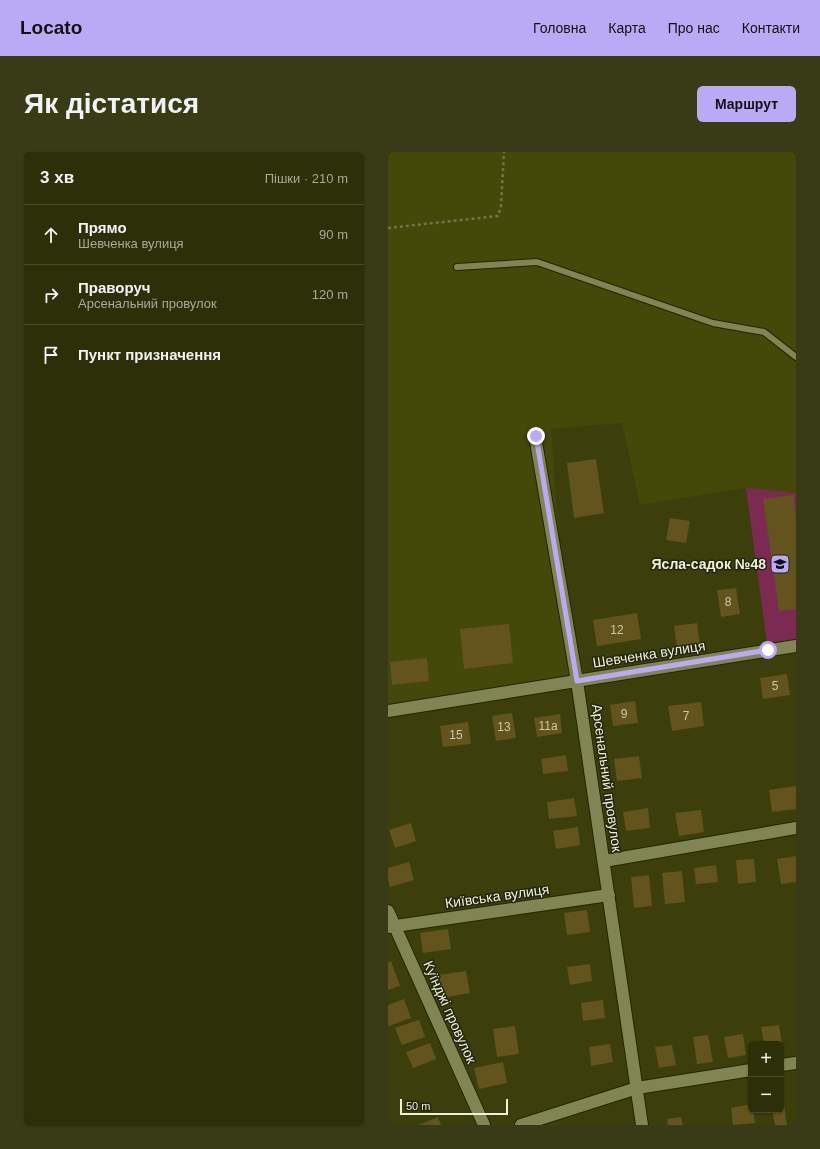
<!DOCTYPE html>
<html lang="uk">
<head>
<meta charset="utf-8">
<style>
  :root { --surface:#2d2f08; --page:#393b16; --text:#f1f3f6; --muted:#a7a99c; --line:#484a29; --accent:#baaaf6 }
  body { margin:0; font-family:Helvetica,sans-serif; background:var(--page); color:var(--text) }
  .controls { position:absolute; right:12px; bottom:12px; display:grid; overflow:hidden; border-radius:6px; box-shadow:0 1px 3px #0004 }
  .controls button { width:36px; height:36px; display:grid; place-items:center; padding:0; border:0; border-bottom:1px solid var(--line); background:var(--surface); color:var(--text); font:20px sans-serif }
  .scale { position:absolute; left:12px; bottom:10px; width:108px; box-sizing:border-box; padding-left:4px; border:2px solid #edf1d6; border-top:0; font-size:11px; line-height:14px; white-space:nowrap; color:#edf1d6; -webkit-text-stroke:3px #232510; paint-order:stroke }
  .stop { position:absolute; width:12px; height:12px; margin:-9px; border:3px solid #baaaf6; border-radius:50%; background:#fff }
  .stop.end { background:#baaaf6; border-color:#fff; box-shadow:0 1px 4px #0008 }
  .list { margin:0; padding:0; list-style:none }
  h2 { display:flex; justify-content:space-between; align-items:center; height:52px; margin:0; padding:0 16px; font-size:17px }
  h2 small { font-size:13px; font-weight:400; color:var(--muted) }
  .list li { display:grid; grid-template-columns:26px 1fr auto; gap:12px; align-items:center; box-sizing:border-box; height:60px; padding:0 16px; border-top:1px solid var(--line) }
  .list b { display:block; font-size:15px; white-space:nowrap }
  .list p { margin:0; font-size:13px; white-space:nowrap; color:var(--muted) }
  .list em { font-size:13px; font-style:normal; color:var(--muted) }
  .icon { flex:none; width:22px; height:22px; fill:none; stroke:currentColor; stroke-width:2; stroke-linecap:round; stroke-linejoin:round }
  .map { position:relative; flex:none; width:408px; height:973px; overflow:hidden; border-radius:6px }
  header { display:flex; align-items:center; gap:24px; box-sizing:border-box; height:56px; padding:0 20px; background:var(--accent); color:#111 }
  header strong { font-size:19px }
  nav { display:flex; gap:22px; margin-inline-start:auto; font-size:14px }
  .intro { display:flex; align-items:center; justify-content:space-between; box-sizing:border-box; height:96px; padding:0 24px }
  h1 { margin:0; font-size:28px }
  .button { padding:10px 18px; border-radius:6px; background:var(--accent); color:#111; font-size:14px; font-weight:700 }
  main { display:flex; gap:24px; padding:0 24px }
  aside { flex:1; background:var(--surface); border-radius:6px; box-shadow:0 1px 3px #0004 }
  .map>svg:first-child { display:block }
  .built { fill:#444808 }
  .green { fill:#7d2a53 }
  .building { fill:#63531c }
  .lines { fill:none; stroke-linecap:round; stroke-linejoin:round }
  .service-casing { stroke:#232500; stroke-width:8 }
  .minor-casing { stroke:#232500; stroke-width:14 }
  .path { stroke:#727549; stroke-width:2.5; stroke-dasharray:3 3; stroke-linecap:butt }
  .service { stroke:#808553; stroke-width:6 }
  .minor { stroke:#808553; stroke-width:12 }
  .route { stroke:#baaaf6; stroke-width:5 }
  .labels { text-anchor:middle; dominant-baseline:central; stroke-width:3; stroke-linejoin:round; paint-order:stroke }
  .number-label { font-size:12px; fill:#cacaa8 }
  .poi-label { font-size:14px; font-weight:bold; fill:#edf1d6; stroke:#232510; text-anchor:end }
  .street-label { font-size:14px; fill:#edf1d6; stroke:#232510 }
</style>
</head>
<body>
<header>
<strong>Locato</strong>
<nav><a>Головна</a><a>Карта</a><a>Про нас</a><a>Контакти</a></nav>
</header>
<div class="intro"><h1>Як дістатися</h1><a class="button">Маршрут</a></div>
<main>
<aside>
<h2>3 хв<small>Пішки · 210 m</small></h2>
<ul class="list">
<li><svg class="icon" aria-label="ahead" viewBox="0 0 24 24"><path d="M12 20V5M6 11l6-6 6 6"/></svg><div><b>Прямо</b><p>Шевченка вулиця</p></div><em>90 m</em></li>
<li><svg class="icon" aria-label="right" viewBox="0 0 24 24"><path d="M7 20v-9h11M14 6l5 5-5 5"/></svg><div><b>Праворуч</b><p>Арсенальний провулок</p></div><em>120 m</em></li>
<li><svg class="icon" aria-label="arrive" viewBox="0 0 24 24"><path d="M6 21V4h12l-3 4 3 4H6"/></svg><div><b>Пункт призначення</b></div></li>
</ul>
</aside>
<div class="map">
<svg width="408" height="973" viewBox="0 0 408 973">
  <rect width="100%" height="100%" fill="#3c3f0b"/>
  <path class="built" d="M0 0H408V494L380 498 358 336 252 353 234 271 163 277 181 523 0 557Z"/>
  <path class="green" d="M358 336 408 341V494L380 498Z"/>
  <path class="building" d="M208 307 216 361 186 366 179 311Z
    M405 343 408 365V457L391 459 375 347Z
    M282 366 302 369 298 391 278 388Z
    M348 436 352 462 333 465 329 438Z
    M249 461 253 487 209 494 205 468Z
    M309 471 312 493 289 496 286 474Z
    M121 472 125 511 76 517 72 477Z
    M39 506 41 529 4 533 2 510Z
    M399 522 402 543 375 547 372 526Z
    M247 549 250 571 225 574 222 553Z
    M313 550 316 574 284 579 280 554Z
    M124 561 128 586 108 589 104 564Z
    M172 562 174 581 149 585 146 566Z
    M80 570 83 592 55 595 52 574Z
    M178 603 180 619 155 622 153 607Z
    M251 604 254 626 229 629 226 607Z
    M408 634V657L384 660 381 638Z
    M186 646 189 664 161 667 159 650Z
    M260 656 262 676 238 679 235 660Z
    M313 658 316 680 291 684 287 661Z
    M23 671 28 689 7 696 1 678Z
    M190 675 192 693 168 697 165 679Z
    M408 704V730L393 732 389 707Z
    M366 707 368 730 350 732 348 708Z
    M21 710 26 728 2 735 0 727V716Z
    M328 713 330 730 308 732 306 716Z
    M294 719 297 750 277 752 274 721Z
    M261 723 264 754 246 756 243 725Z
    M199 758 202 780 179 783 176 761Z
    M60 777 63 797 35 801 32 781Z
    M3 809 12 834 0 838V811Z
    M202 812 204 829 182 833 179 815Z
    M78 819 82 841 53 846 50 823Z
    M16 847 23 866 1 874 0 870V853Z
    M215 848 217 866 195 869 193 851Z
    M31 868 37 885 14 893 7 876Z
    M391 873 394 892H376L373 875Z
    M127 874 131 902 109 905 105 877Z
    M355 882 358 903 340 906 336 885Z
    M320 883 325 910 309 912 305 885Z
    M42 891 48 907 25 916 18 900Z
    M222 892 225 910 203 914 201 895Z
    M284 893 288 913 271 916 267 895Z
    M115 910 119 931 91 937 86 916Z
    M393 940H394L399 973H387L384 958H393Z
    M363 952V958H365L367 971 345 973 343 956Z
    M50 965 53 973H30Z
    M293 965 295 973H280L279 967Z"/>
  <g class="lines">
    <defs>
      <path id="service" d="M69 115 149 110 325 171 376 180 408 205"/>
      <path id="minor" d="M147 284 189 529 254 973
        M0 559 408 494
        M216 709 408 676
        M0 759 96 973
        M0 775 221 743
        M393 913 408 911
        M133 973 249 936 363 918"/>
    </defs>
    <use href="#service" class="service-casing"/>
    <use href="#minor" class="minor-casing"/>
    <path class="path" d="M0 76 110 64 113 54 116 0"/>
    <use href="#service" class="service"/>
    <use href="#minor" class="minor"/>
  </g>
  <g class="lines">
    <path class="route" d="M148 284 189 529 380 498"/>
  </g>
  <defs>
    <symbol id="school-square" viewBox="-11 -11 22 22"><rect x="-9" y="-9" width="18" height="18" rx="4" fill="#baaaf6" stroke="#232510"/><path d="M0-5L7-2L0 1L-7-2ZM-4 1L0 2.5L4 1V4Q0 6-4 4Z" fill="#111"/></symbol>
  </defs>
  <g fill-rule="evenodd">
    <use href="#school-square" x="381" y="401" width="22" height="22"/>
  </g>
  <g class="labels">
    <g class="number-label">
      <text x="340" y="450">8</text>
      <text x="229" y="478">12</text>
      <text x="387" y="534">5</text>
      <text x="236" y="562">9</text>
      <text x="298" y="564">7</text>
      <text x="160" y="574">11а</text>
      <text x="116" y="575">13</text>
      <text x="68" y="583">15</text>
    </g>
    <g class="poi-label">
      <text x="378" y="412">Ясла-садок №48</text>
    </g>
    <g class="street-label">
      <text transform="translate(261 502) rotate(-9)">Шевченка вулиця</text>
      <text transform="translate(219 626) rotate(82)">Арсенальний провулок</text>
      <text transform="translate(109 744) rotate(-8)">Київська вулиця</text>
      <text transform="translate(62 860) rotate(66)">Куїнджі провулок</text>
    </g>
  </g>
</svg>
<div class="controls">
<button>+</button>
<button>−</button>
</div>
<div class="scale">50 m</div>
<div class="stop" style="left:380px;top:498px"></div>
<div class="stop end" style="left:148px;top:284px"></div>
</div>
</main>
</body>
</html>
